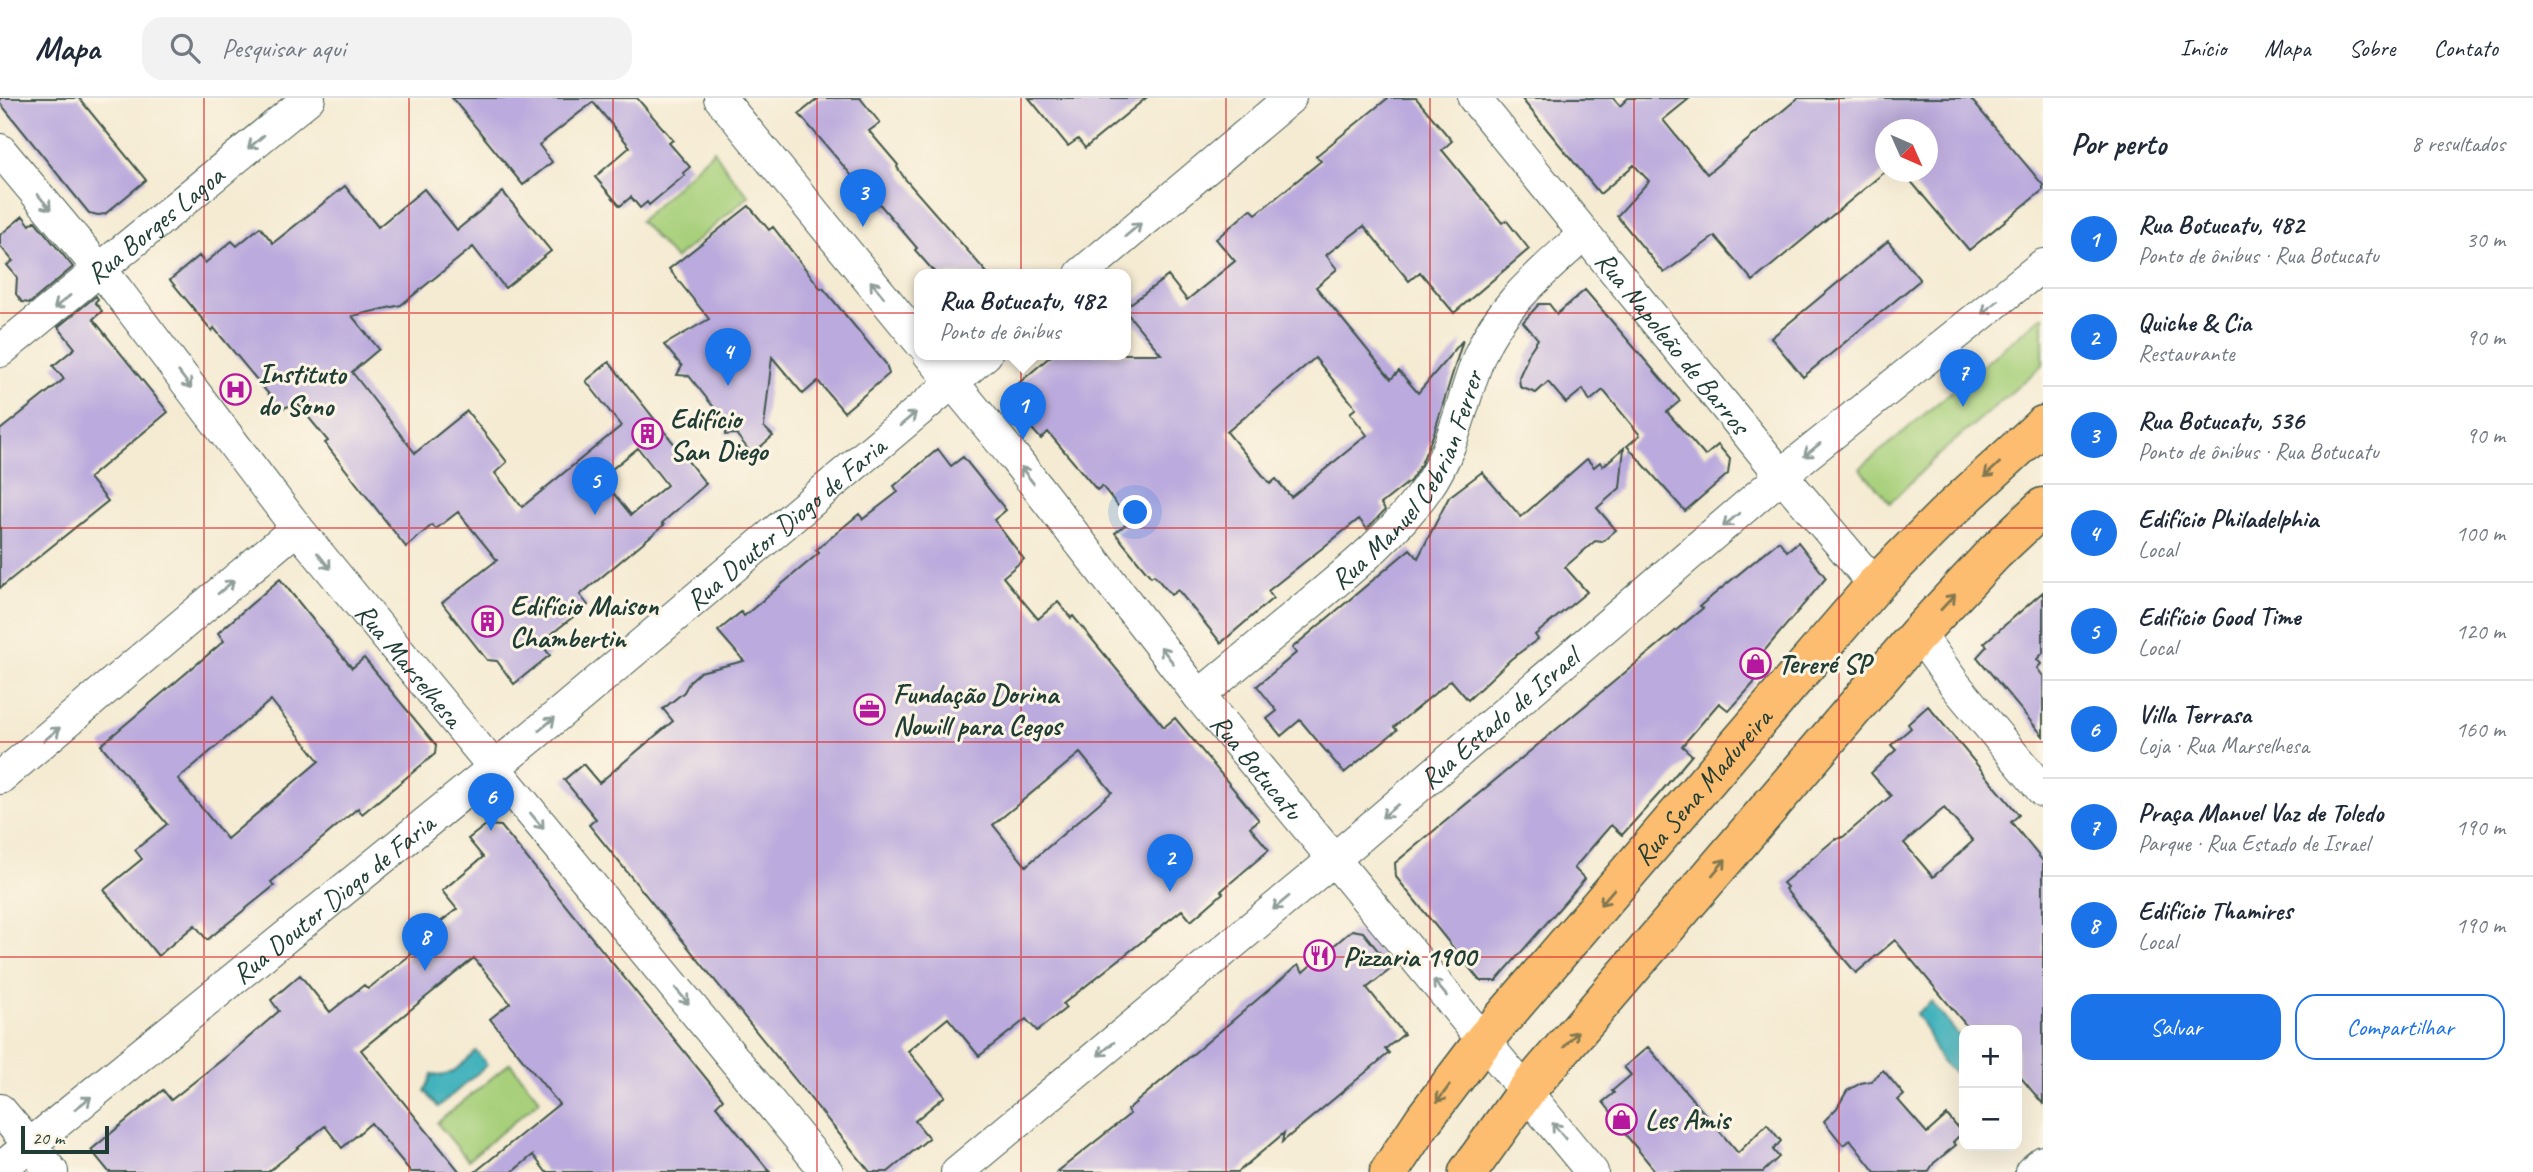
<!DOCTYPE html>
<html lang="pt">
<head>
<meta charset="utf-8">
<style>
  :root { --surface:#fff; --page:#f2f2f3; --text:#1f2937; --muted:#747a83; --line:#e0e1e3; --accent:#1a73e8 }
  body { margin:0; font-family:Caveat,sans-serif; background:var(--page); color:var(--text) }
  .controls { position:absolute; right:21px; bottom:21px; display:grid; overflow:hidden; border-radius:14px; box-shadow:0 7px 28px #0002 }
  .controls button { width:63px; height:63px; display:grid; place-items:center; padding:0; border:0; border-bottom:2px solid var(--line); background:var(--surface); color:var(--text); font:35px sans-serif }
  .compass { position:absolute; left:1875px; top:21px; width:63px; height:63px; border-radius:50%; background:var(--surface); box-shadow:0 7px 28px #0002; rotate:135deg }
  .scale { position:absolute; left:21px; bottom:18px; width:88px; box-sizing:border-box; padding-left:7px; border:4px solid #1f3d34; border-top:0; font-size:19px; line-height:24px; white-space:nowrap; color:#1f3d34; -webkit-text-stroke:5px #fcf5e5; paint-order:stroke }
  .you { position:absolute; left:1136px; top:415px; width:24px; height:24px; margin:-18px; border:5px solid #fff; border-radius:50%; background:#1a73e8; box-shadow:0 0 0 10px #1a73e833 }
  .badge { display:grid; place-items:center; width:46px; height:46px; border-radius:50%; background:var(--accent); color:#fff; font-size:23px; font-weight:700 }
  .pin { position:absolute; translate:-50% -58px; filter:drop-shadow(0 2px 4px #0008) }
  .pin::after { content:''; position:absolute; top:37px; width:24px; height:21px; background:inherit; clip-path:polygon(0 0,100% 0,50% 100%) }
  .popup { position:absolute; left:914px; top:171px; width:217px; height:91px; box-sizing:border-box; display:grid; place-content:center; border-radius:14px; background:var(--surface); filter:drop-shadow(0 2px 5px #0005); font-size:23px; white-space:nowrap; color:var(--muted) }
  .popup b { font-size:26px; color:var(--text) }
  .popup::after { content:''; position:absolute; left:50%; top:100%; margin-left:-14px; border:14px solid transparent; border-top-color:var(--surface) }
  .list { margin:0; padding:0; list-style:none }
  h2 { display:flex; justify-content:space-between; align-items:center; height:91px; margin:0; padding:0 28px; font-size:30px }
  h2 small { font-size:23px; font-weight:400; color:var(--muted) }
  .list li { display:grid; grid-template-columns:46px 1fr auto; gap:21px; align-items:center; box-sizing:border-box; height:98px; padding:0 28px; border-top:2px solid var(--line) }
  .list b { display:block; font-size:26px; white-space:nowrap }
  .list p { margin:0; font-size:23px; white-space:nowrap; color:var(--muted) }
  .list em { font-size:23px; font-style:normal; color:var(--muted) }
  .actions { display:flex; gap:14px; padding:21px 28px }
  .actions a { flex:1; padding:16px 0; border:2px solid var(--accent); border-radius:21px; text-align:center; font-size:24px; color:var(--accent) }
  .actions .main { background:var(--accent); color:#fff }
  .icon { flex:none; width:38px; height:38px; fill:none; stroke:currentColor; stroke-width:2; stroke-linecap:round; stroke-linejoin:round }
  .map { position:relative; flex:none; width:2043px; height:1074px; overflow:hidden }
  header { display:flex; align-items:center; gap:42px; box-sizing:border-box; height:98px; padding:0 35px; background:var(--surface); border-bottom:2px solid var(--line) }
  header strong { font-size:33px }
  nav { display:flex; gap:38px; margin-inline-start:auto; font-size:24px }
  .search { width:490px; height:63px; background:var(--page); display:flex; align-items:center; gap:18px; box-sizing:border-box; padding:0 24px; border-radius:21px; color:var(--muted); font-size:26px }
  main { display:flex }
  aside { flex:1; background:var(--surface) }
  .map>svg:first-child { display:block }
  .green { fill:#a8d07b; stroke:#648658; stroke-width:2 }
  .water { fill:#43b2bc; stroke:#317878; stroke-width:2 }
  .building { fill:#bad; fill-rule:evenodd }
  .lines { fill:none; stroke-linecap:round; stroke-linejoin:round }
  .minor-casing { stroke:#3f574c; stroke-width:34 }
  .major-casing { stroke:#3f574c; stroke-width:41 }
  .minor { stroke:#fff; stroke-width:32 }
  .major { stroke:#fcbd6f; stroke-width:38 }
  .oneway { stroke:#8f9e9a }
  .oneway2 { stroke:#82774f }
  .grid { fill:none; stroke:#d62828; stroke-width:2; stroke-opacity:0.55 }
  .labels { text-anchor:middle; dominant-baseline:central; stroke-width:6; stroke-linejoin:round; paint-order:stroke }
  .street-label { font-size:28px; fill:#1f3d34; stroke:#fcf5e5 }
  .poi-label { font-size:28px; font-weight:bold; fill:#1f3d34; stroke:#fcf5e5; text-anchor:start }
</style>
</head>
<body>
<header>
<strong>Mapa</strong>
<div class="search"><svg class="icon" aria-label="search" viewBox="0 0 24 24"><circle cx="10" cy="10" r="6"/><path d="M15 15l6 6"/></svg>Pesquisar aqui</div>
<nav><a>Início</a><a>Mapa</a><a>Sobre</a><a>Contato</a></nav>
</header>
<main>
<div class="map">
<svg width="2043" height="1074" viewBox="0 0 2043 1074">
  <rect width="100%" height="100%" fill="#fcf5e5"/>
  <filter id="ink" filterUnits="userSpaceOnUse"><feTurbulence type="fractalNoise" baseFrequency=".0143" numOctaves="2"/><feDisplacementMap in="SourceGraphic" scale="14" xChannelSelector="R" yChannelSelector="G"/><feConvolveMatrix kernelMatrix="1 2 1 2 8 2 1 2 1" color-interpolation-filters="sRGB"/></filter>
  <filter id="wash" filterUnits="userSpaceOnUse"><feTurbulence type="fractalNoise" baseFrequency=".00686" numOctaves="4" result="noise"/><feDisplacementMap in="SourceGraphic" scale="28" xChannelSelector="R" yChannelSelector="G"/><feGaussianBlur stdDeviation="1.57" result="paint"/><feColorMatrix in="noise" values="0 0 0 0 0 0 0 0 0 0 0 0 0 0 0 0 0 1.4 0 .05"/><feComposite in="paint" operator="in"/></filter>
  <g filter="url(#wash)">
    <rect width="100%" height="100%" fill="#f5ebd3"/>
    <path class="green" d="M714 52 729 75 749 98 675 161 640 123Z
      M2043 217V267L1937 358 1890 405 1860 370Z
      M510 965 540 1002 468 1062 437 1025Z"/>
    <path class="water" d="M1931 904 1964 944V979C1929 965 1936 940 1916 916Z
      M476 953 487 967 438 1009 425 993 432 976C449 983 464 964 476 953Z"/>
    <g id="blocks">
      <path class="building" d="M0 0H79L146 82 105 116 98 117 89 115 0 5Z
        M452 0H637L673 42 669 45 690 69 683 75 685 77 649 107 647 104 640 110 631 99 620 108 595 79 630 49 593 4 539 47 552 64 523 87Z
        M819 0H860L880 25 869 33 898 67 897 69 905 81 988 176H936L915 152 917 150 877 103 875 105 799 16Z
        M1029 0H1146L1085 50 1078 41 1068 48Z
        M1388 0H1416L1452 43 1442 52 1502 125 1506 122 1529 151 1454 215 1420 174 1409 183 1364 128 1326 157 1337 171 1316 189 1391 281 1399 273 1418 295 1463 242 1434 335 1421 366 1410 383 1381 406 1385 412 1368 430 1367 431 1359 421 1316 455 1268 493 1273 500 1221 545 1178 492 1171 497 1154 477 1151 479 1141 467 1115 435 1130 423 1102 388 1097 392 1048 334 1041 341 1010 306 1012 291 1053 256H1161L1126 214V209L1168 178 1187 202 1235 163 1216 141 1251 111 1256 116 1321 63 1316 58ZM1315 260 1356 310 1350 315 1367 337 1291 399 1276 381 1270 386 1227 334Z
        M1521 0H1613L1620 8 1628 0H1690L1663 22 1707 76 1798 0H1970L2043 87V92L1969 152 1903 74H1928V32H1886V73L1753 183 1715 138 1664 175 1617 118 1649 83 1634 67 1600 96Z
        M345 88 378 129 424 91 457 132 503 94 551 153 505 190 473 149 401 207 352 218 379 251 352 274 415 355 467 313 507 364 495 375 522 409 621 328 586 283 609 264 706 386 662 425 664 427 580 497 588 507 540 545 550 557 514 586 497 563 487 562 442 505 497 462 458 414 436 431 432 427 406 449 325 345 328 343 297 305 281 311 214 230 212 233 170 182 199 158 205 165 232 143 237 148 260 129 273 145ZM638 350 667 387 631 417 601 380Z
        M749 108 769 132 773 129 821 191 823 190 886 266 889 276 844 314 818 283 803 296 772 259 764 329 773 338 752 356 736 336 725 337 727 326 689 278 677 277 682 268 664 247 709 221 669 171Z
        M23 118 30 127 35 123 73 169 30 205 22 204 16 196 17 179 7 167 13 163 0 148V137Z
        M1888 143 1920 182 1803 279 1771 240Z
        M1585 192 1680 303 1667 314 1705 358 1718 347 1730 361 1728 376 1685 413 1627 348 1640 337 1603 292 1590 303 1583 291 1566 305 1548 284 1536 295 1520 289 1519 279 1527 261 1526 259 1538 241 1523 224 1539 206H1549L1557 216Z
        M96 198 98 201 95 204 102 213 93 221 168 314 89 380 108 403 0 490V332L64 281 53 268 75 250 58 229Z
        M1624 350 1620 390 1597 410 1616 432 1602 444 1595 443 1565 469 1587 494 1535 537 1538 541 1511 561 1468 602 1451 582 1394 629 1397 632 1344 675 1300 622 1281 638 1267 621 1277 613 1257 588 1296 555 1292 550 1410 451 1418 460 1449 399 1482 374 1521 419 1587 361 1594 369 1600 364 1603 368Z
        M938 351 951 368 963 359 1006 412 994 422 1024 461 1003 479 1038 521 1058 504 1071 520 1073 518 1164 629 1175 620 1259 722 1250 729 1269 752 1221 793 1223 795 1191 823 1182 812 1063 906 1066 910 1037 933 1026 921 979 958 948 920 908 953 945 998 915 1023 929 1040 888 1074H870L589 727 596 721 564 682 583 666 599 685 673 623 663 611 684 594 690 583 700 574 744 563 718 533 741 514 744 518 819 455 816 452 859 416 863 421 898 394 894 388ZM1080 655 1112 694 1026 768 993 727Z
        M1779 443 1787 453 1798 444 1826 480 1760 558 1754 585 1729 613 1719 605 1682 648 1692 657 1659 696 1622 737 1611 727 1574 770 1585 781 1496 883H1480L1396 779 1395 765 1703 510 1700 508Z
        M280 481 352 570 364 560 436 647 435 656 362 716 358 710 271 784 274 788 207 842 195 827 158 858 104 792 142 761 135 752 167 726 101 647 224 543 218 535ZM271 602 319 663 227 741 178 681Z
        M2043 494V555L2037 561 2041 566 2037 570 2043 578V638L1977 559 1987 548 1984 545Z
        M1928 608 2019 717 2011 724 2043 763V1006L2017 975V932H1970L1895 842 1856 875 1785 791 1787 789 1783 785 1835 741 1836 742 1841 739 1842 740 1891 698 1871 675 1896 652 1891 647 1911 630 1908 626ZM1944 710 1973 743 1933 779 1904 745Z
        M486 727 501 728 723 1001 716 1008 770 1074H546L533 1057 512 1074H475L559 1006 490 921 510 905 474 860 361 952 460 1074H411L371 1025 342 1050 325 1028 268 1074H109L91 1052 163 992 171 1002 232 954 279 913 271 902 300 877 330 914 364 887 368 891 435 837 430 832 457 811 442 793 483 759 468 741Z
        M1352 832 1363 834 1392 870 1367 890 1404 936 1385 951 1389 955 1282 1044 1284 1035 1238 1074H1057L1130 1016 1127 1012 1298 867 1303 874Z
        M1648 949 1738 1055 1767 1026 1781 1043 1773 1052 1779 1059 1763 1074H1656L1613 1021 1615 1019 1603 1004 1614 995 1612 993 1631 977 1624 969Z
        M1883 972 1904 997 1898 1002 1927 1035 1947 1017 1962 1035 1953 1044 1956 1047 1934 1065 1928 1074H1875L1850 1042 1843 1047 1824 1023 1837 1010 1847 993 1861 985 1871 983Z"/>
    </g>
  </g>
  <g filter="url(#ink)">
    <use href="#blocks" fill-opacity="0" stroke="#3f574c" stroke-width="2"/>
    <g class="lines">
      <defs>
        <g id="minor">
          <path d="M720 0 920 244"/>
          <path id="s1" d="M1474 0 1769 362 1875 487"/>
          <path id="s2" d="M0 52 116 191 297 430 827 1074"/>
          <path d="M1081 176 1290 0"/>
          <path id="s3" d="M0 253 309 0"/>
          <path id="s4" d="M929 256 1013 358 1199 598 1592 1074"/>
          <path d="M1919 536 1956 588 2043 693"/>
          <path id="s5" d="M1199 598C1237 566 1276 534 1314 502 1355 468 1396 434 1427 390 1455 350 1462 301 1480 256 1501 206 1546 172 1584 136"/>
          <path d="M0 680 297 430"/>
          <path d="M0 1012 52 1074"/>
          <path id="s6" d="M0 1071 534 637 986 256"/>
          <path id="s7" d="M957 1074 1333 762 1801 361 2043 167"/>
          <path d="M2031 1074 2043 1064"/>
        </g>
        <g id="major">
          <path id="s8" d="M1389 1074 1424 1021 1484 942 1875 487 1945 417 2043 327"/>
          <path d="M1468 1074 1526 993 1917 537 1994 455 2043 409"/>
        </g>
      </defs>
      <use href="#minor" class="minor-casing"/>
      <use href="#major" class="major-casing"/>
      <use href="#minor" class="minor"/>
      <use href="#major" class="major"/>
    </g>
    <defs><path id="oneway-shaft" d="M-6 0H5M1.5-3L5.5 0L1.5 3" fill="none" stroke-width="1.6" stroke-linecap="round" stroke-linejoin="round" transform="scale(1.75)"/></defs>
    <g class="oneway">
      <use href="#oneway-shaft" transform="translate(256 44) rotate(140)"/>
      <use href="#oneway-shaft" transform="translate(44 104) rotate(50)"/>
      <use href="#oneway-shaft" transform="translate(1133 132) rotate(-40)"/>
      <use href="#oneway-shaft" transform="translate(877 191) rotate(-129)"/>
      <use href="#oneway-shaft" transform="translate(62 204) rotate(141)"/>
      <use href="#oneway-shaft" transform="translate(1990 209) rotate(141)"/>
      <use href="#oneway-shaft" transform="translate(185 282) rotate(53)"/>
      <use href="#oneway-shaft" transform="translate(908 321) rotate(-40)"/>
      <use href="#oneway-shaft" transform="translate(1812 352) rotate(141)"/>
      <use href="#oneway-shaft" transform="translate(1027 377) rotate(-128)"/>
      <use href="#oneway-shaft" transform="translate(1731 422) rotate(140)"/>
      <use href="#oneway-shaft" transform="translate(324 463) rotate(51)"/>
      <use href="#oneway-shaft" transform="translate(226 489) rotate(-40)"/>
      <use href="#oneway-shaft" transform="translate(1167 557) rotate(-128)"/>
      <use href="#oneway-shaft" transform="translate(547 626) rotate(-40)"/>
      <use href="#oneway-shaft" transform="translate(52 636) rotate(-40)"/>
      <use href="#oneway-shaft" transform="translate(1390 713) rotate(140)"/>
      <use href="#oneway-shaft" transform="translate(537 723) rotate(50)"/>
      <use href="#oneway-shaft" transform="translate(1281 805) rotate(140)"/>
      <use href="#oneway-shaft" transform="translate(1440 890) rotate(-130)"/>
      <use href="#oneway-shaft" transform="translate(682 898) rotate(50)"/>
      <use href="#oneway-shaft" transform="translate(1106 951) rotate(140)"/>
      <use href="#oneway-shaft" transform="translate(83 1005) rotate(-38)"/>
      <use href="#oneway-shaft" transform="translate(1559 1033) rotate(-129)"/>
    </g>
    <g class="oneway2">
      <use href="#oneway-shaft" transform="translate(1992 372) rotate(137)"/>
      <use href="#oneway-shaft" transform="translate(1948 504) rotate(-47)"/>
      <use href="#oneway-shaft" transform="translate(1719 769) rotate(-50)"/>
      <use href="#oneway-shaft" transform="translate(1607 799) rotate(131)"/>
      <use href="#oneway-shaft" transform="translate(1571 941) rotate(-49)"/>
      <use href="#oneway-shaft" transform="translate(1443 996) rotate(127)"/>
    </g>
  </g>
  <path class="grid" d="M204 0V1074M409 0V1074M613 0V1074M817 0V1074M1021 0V1074M1226 0V1074M1430 0V1074M1634 0V1074M1839 0V1074M0 215H2043M0 430H2043M0 644H2043M0 859H2043"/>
  <defs>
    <symbol id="hospital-ring" viewBox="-11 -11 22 22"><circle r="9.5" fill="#fcf5e5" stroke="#b5179e" stroke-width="1.5"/><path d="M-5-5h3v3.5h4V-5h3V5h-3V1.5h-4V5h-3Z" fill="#b5179e"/></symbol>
    <symbol id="building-ring" viewBox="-11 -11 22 22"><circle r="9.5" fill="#fcf5e5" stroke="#b5179e" stroke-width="1.5"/><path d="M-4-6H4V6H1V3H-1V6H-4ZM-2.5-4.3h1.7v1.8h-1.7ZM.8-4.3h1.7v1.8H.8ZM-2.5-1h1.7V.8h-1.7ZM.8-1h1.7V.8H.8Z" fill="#b5179e"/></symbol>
    <symbol id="shop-ring" viewBox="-11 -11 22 22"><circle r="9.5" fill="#fcf5e5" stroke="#b5179e" stroke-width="1.5"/><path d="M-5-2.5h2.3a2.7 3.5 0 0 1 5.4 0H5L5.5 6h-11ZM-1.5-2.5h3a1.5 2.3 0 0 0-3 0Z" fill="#b5179e"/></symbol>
    <symbol id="office-ring" viewBox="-11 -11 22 22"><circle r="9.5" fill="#fcf5e5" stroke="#b5179e" stroke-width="1.5"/><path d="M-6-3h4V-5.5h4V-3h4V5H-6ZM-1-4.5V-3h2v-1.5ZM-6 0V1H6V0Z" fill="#b5179e"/></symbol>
    <symbol id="restaurant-ring" viewBox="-11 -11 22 22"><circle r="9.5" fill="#fcf5e5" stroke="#b5179e" stroke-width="1.5"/><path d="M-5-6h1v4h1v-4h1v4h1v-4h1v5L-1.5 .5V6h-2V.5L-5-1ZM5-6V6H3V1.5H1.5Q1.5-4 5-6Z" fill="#b5179e"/></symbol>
  </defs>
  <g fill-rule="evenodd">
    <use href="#hospital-ring" x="218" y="274" width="35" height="35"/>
    <use href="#building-ring" x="630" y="318" width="35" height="35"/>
    <use href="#building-ring" x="470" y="506" width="35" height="35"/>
    <use href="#shop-ring" x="1738" y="548" width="35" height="35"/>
    <use href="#office-ring" x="852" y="594" width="35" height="35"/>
    <use href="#restaurant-ring" x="1302" y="840" width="35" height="35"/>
    <use href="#shop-ring" x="1604" y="1004" width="35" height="35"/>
  </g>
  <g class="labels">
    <g class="street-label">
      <text stroke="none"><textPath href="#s3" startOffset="200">Rua Borges Lagoa</textPath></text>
      <text stroke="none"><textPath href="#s1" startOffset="315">Rua Napoleão de Barros</textPath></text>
      <text stroke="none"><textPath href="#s5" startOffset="306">Rua Manuel Cebrian Ferrer</textPath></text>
      <text stroke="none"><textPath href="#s6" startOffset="1017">Rua Doutor Diogo de Faria</textPath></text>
      <text stroke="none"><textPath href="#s2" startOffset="658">Rua Marselhesa</textPath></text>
      <text stroke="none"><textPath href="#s7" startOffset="707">Rua Estado de Israel</textPath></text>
      <text stroke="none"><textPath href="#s4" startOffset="527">Rua Botucatu</textPath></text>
      <text stroke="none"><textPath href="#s8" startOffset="497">Rua Sena Madureira</textPath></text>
      <text stroke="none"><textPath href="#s6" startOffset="429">Rua Doutor Diogo de Faria</textPath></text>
    </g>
    <g class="poi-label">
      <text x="258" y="275">Instituto<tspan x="258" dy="32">do Sono</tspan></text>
      <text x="670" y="320">Edifício<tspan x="670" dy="32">San Diego</tspan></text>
      <text x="510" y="507">Edifício Maison<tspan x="510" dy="32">Chambertin</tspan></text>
      <text x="1778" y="565">Tereré SP</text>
      <text x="893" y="595">Fundação Dorina<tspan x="893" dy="32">Nowill para Cegos</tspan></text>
      <text x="1343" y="858">Pizzaria 1900</text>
      <text x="1645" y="1021">Les Amis</text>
    </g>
  </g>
</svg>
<div class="controls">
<button>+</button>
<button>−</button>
</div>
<svg class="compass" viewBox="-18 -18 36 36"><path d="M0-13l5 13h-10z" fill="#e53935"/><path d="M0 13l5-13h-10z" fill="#747a83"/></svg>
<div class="scale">20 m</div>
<div class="you"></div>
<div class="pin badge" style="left:1023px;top:342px">1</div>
<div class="popup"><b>Rua Botucatu, 482</b>Ponto de ônibus</div>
<div class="pin badge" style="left:1170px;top:794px">2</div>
<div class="pin badge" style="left:863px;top:129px">3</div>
<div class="pin badge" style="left:728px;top:288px">4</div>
<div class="pin badge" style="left:595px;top:417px">5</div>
<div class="pin badge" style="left:491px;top:733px">6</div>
<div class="pin badge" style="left:1963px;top:309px">7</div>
<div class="pin badge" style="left:425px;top:873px">8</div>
</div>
<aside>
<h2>Por perto<small>8 resultados</small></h2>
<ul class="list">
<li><span class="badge">1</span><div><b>Rua Botucatu, 482</b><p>Ponto de ônibus · Rua Botucatu</p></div><em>30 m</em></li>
<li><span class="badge">2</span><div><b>Quiche &amp; Cia</b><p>Restaurante</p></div><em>90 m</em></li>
<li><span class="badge">3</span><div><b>Rua Botucatu, 536</b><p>Ponto de ônibus · Rua Botucatu</p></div><em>90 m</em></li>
<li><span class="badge">4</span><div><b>Edifício Philadelphia</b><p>Local</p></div><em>100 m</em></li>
<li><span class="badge">5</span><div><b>Edifício Good Time</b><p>Local</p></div><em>120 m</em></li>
<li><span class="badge">6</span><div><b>Villa Terrasa</b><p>Loja · Rua Marselhesa</p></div><em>160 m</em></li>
<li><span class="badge">7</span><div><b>Praça Manuel Vaz de Toledo</b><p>Parque · Rua Estado de Israel</p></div><em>190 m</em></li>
<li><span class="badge">8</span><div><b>Edifício Thamires</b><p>Local</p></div><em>190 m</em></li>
</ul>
<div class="actions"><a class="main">Salvar</a><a>Compartilhar</a></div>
</aside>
</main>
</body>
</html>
